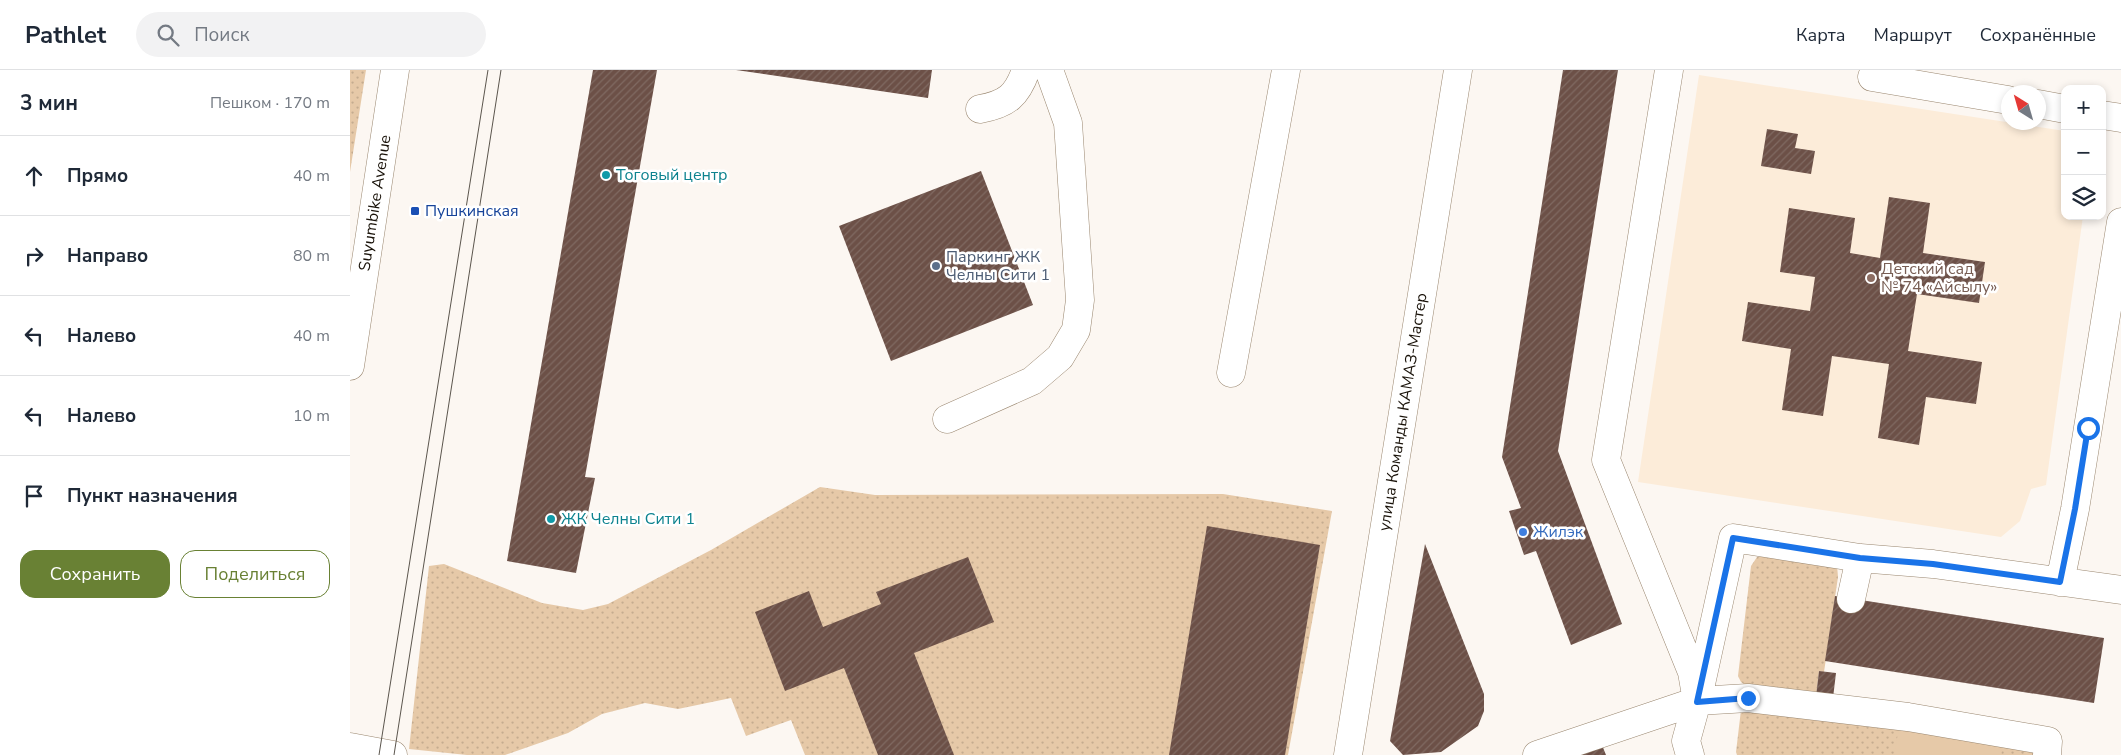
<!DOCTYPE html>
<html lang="ru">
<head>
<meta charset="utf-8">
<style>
  :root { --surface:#fff; --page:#f2f2f3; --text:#1f2937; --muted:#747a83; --line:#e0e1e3; --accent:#698134 }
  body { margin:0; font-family:"Nunito Sans",sans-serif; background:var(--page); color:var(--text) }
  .controls { position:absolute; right:15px; top:15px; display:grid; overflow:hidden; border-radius:10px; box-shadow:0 2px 8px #0003 }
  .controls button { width:45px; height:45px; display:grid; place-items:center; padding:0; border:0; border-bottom:1px solid var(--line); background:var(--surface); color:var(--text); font:25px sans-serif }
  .compass { position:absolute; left:1651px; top:15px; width:45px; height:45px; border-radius:50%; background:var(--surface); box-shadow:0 2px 8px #0003; rotate:323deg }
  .stop { position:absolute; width:15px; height:15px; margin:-11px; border:4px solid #1a73e8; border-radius:50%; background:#fff }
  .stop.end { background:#1a73e8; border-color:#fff; box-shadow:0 1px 5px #0008 }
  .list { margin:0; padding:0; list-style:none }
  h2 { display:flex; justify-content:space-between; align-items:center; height:65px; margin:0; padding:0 20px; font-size:21px }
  h2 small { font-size:16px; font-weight:400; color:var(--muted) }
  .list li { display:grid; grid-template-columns:32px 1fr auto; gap:15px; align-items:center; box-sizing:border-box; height:80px; padding:0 20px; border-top:1px solid var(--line) }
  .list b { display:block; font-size:19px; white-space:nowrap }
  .list em { font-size:16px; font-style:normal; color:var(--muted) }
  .actions { display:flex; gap:10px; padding:15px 20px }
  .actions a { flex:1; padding:11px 0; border:1px solid var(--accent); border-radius:15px; text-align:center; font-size:18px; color:var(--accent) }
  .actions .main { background:var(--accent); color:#fff }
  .icon { flex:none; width:28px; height:28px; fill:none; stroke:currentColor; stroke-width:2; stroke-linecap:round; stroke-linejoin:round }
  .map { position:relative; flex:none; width:1771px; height:685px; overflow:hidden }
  header { display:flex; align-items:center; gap:30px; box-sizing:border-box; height:70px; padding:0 25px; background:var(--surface); border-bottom:1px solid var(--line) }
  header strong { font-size:24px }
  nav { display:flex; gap:28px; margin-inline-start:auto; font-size:18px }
  .search { width:350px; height:45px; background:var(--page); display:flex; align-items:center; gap:12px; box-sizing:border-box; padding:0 18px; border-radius:28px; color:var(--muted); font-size:19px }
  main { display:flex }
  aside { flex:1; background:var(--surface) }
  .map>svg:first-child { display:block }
  .built { fill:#fcecd9 }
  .grass { fill:url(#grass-dots) }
  .park { fill:#e6c9a8 }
  .building { fill:url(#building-hatch) }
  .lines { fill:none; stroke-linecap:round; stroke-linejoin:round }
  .minor-casing { stroke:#9a8770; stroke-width:29 }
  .major-casing { stroke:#9a8770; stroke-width:29 }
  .minor { stroke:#fff; stroke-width:28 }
  .major { stroke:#fff; stroke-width:28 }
  .tram { stroke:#5b554d; stroke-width:1 }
  .route { stroke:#1a73e8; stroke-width:6 }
  .culture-dot { fill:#0f9aa8; stroke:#fff; stroke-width:2 }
  .transit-dot { fill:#1a4fb4; stroke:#fff; stroke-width:2 }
  .service-dot { fill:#5c6f8a; stroke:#fff; stroke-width:2 }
  .education-dot { fill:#8d6e63; stroke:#fff; stroke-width:2 }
  .shop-dot { fill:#3f7fe0; stroke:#fff; stroke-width:2 }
  .labels { text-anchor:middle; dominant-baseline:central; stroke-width:5; stroke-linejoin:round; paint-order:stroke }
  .culture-label { font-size:16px; fill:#0d838f; stroke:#fff; text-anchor:start }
  .street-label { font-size:16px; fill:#191209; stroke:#fff }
  .transit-label { font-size:16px; fill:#164399; stroke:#fff; text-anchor:start }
  .service-label { font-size:16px; fill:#4e5e75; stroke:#fff; text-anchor:start }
  .education-label { font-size:16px; fill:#785e54; stroke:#fff; text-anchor:start }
  .shop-label { font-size:16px; fill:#366cbe; stroke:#fff; text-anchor:start }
</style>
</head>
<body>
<header>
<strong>Pathlet</strong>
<div class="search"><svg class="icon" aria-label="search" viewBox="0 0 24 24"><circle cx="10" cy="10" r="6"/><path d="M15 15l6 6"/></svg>Поиск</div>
<nav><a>Карта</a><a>Маршрут</a><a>Сохранённые</a></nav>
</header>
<main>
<aside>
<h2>3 мин<small>Пешком · 170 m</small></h2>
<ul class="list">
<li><svg class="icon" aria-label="ahead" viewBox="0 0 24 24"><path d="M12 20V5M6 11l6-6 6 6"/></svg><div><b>Прямо</b></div><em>40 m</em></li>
<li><svg class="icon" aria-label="right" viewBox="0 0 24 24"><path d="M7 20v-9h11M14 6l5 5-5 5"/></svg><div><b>Направо</b></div><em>80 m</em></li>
<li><svg class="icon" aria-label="left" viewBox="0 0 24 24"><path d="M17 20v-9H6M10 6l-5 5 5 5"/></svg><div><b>Налево</b></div><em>40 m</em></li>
<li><svg class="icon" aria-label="left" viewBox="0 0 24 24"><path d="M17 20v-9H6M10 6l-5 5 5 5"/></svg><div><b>Налево</b></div><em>10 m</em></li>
<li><svg class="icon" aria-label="arrive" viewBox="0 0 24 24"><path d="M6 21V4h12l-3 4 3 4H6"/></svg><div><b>Пункт назначения</b></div></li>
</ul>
<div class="actions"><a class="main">Сохранить</a><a>Поделиться</a></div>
</aside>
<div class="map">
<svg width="1771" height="685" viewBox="0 0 1771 685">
  <defs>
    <pattern id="grass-dots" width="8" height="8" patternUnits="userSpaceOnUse" patternTransform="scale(1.25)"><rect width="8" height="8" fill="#e6c9a8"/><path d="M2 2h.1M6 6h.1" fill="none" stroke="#c5ac8f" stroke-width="1.8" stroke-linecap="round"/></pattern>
    <pattern id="building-hatch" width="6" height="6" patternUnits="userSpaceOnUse" patternTransform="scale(1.25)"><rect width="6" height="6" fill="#6c5047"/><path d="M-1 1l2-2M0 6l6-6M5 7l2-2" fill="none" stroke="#806a62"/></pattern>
  </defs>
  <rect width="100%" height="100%" fill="#fcf7f2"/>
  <path class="built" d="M1349 5 1715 61V146H1733L1696 415 1681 419 1670 451 1651 467 1288 412Z"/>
  <path class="grass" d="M0 0H16L0 102Z
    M470 417 525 425 873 424 982 441 938 685H455L441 650 396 666 381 628 328 639 295 633 252 644 218 663 155 685H117L59 679 79 496 94 494 192 533 233 540 258 534 361 480Z
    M1417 485 1487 495 1488 507 1474 602 1469 601 1466 626 1398 617 1391 612 1388 606 1401 496 1407 487Z
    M1400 633 1691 679 1693 685H1387L1386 682 1391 640Z"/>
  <path class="park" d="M1549 658 1653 675 1651 685H1544Z"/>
  <path class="building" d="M243 0H307L235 407 245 408 226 503 157 491Z
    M386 0H582L578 28Z
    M1213 0H1268L1208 381 1272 554 1221 575 1186 481 1174 485 1159 441 1171 438 1152 387Z
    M1417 59 1448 64 1445 78 1465 81 1461 104 1411 96Z
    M631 101 683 235 541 291 489 156Z
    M1539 127 1580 133 1573 183 1635 192 1629 233 1567 224 1558 281 1632 292 1626 334 1576 327 1569 375 1528 368 1539 294 1482 286 1473 346 1432 340 1441 279 1392 271 1398 232 1460 241 1465 207 1430 202 1439 138 1505 148 1500 183 1530 188Z
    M857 456 970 475 935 685H819Z
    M1075 474 1134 624V641L1128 656 1091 682 1053 685 1040 671Z
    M618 487 644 552 564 583 604 685H528L494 598 435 621 405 542 459 521 473 557 531 534 526 522Z
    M1485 526 1754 568 1744 633 1475 591Z
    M1469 601 1486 603 1483 628 1466 626Z
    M1250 670 1256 685H1210Z"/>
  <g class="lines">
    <defs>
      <path id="minor" d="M1319 0 1256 390 1342 602 1347 631
        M1522 7 1658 30
        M1688 34 1715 39
        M630 39C657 34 667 26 676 0
        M1752 45 1771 48
        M881 303 936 0
        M597 349 682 311 710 287 726 260 730 230 718 53 699 0
        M1710 512 1725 439 1771 152
        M1501 529 1510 488
        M1349 623 1383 468 1510 488 1583 494 1771 520
        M1347 631 1398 628 1558 647 1698 671 1697 685
        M0 677 43 685
        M998 685 1108 0
        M1187 685 1347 631 1336 671 1340 685"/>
      <path id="major" d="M0 296 45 0"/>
    </defs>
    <use href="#minor" class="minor-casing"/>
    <use href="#major" class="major-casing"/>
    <use href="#minor" class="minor"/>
    <use href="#major" class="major"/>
    <path class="tram" d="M29 685 138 0
      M44 685 151 0"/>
  </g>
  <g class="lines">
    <path class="route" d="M1398 628 1347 632 1383 468 1510 488 1583 494 1710 512 1725 439 1738 358"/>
  </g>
  <g class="culture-dot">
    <circle cx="256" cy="105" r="5"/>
    <circle cx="201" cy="449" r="5"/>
  </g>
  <rect class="transit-dot" x="60" y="136" width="10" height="10" rx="2.5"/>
  <circle class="service-dot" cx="586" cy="196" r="5"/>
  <circle class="education-dot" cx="1521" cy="208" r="5"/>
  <circle class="shop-dot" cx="1173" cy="462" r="5"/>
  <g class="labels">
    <g class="culture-label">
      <text x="266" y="105">Тоговый центр</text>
      <text x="211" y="449">ЖК Челны Сити 1</text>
    </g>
    <g class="street-label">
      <text transform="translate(25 133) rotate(-81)">Suyumbike Avenue</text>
      <text transform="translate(1053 342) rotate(-81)">улица Команды КАМАЗ-Мастер</text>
    </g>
    <g class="transit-label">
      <text x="75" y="141">Пушкинская</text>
    </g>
    <g class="service-label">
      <text x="596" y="187">Паркинг ЖК<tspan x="596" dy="18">Челны Сити 1</tspan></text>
    </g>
    <g class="education-label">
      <text x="1531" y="199">Детский сад<tspan x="1531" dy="18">№ 74 «Айсылу»</tspan></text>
    </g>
    <g class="shop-label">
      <text x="1183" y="462">Жилэк</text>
    </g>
  </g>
</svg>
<div class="controls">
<button>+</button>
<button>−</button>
<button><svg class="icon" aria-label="layers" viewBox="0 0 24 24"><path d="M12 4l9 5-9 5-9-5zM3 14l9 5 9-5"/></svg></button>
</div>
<svg class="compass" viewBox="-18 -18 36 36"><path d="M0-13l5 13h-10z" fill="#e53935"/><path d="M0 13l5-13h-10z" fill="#747a83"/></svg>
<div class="stop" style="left:1738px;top:358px"></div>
<div class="stop end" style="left:1398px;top:628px"></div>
</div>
</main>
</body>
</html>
